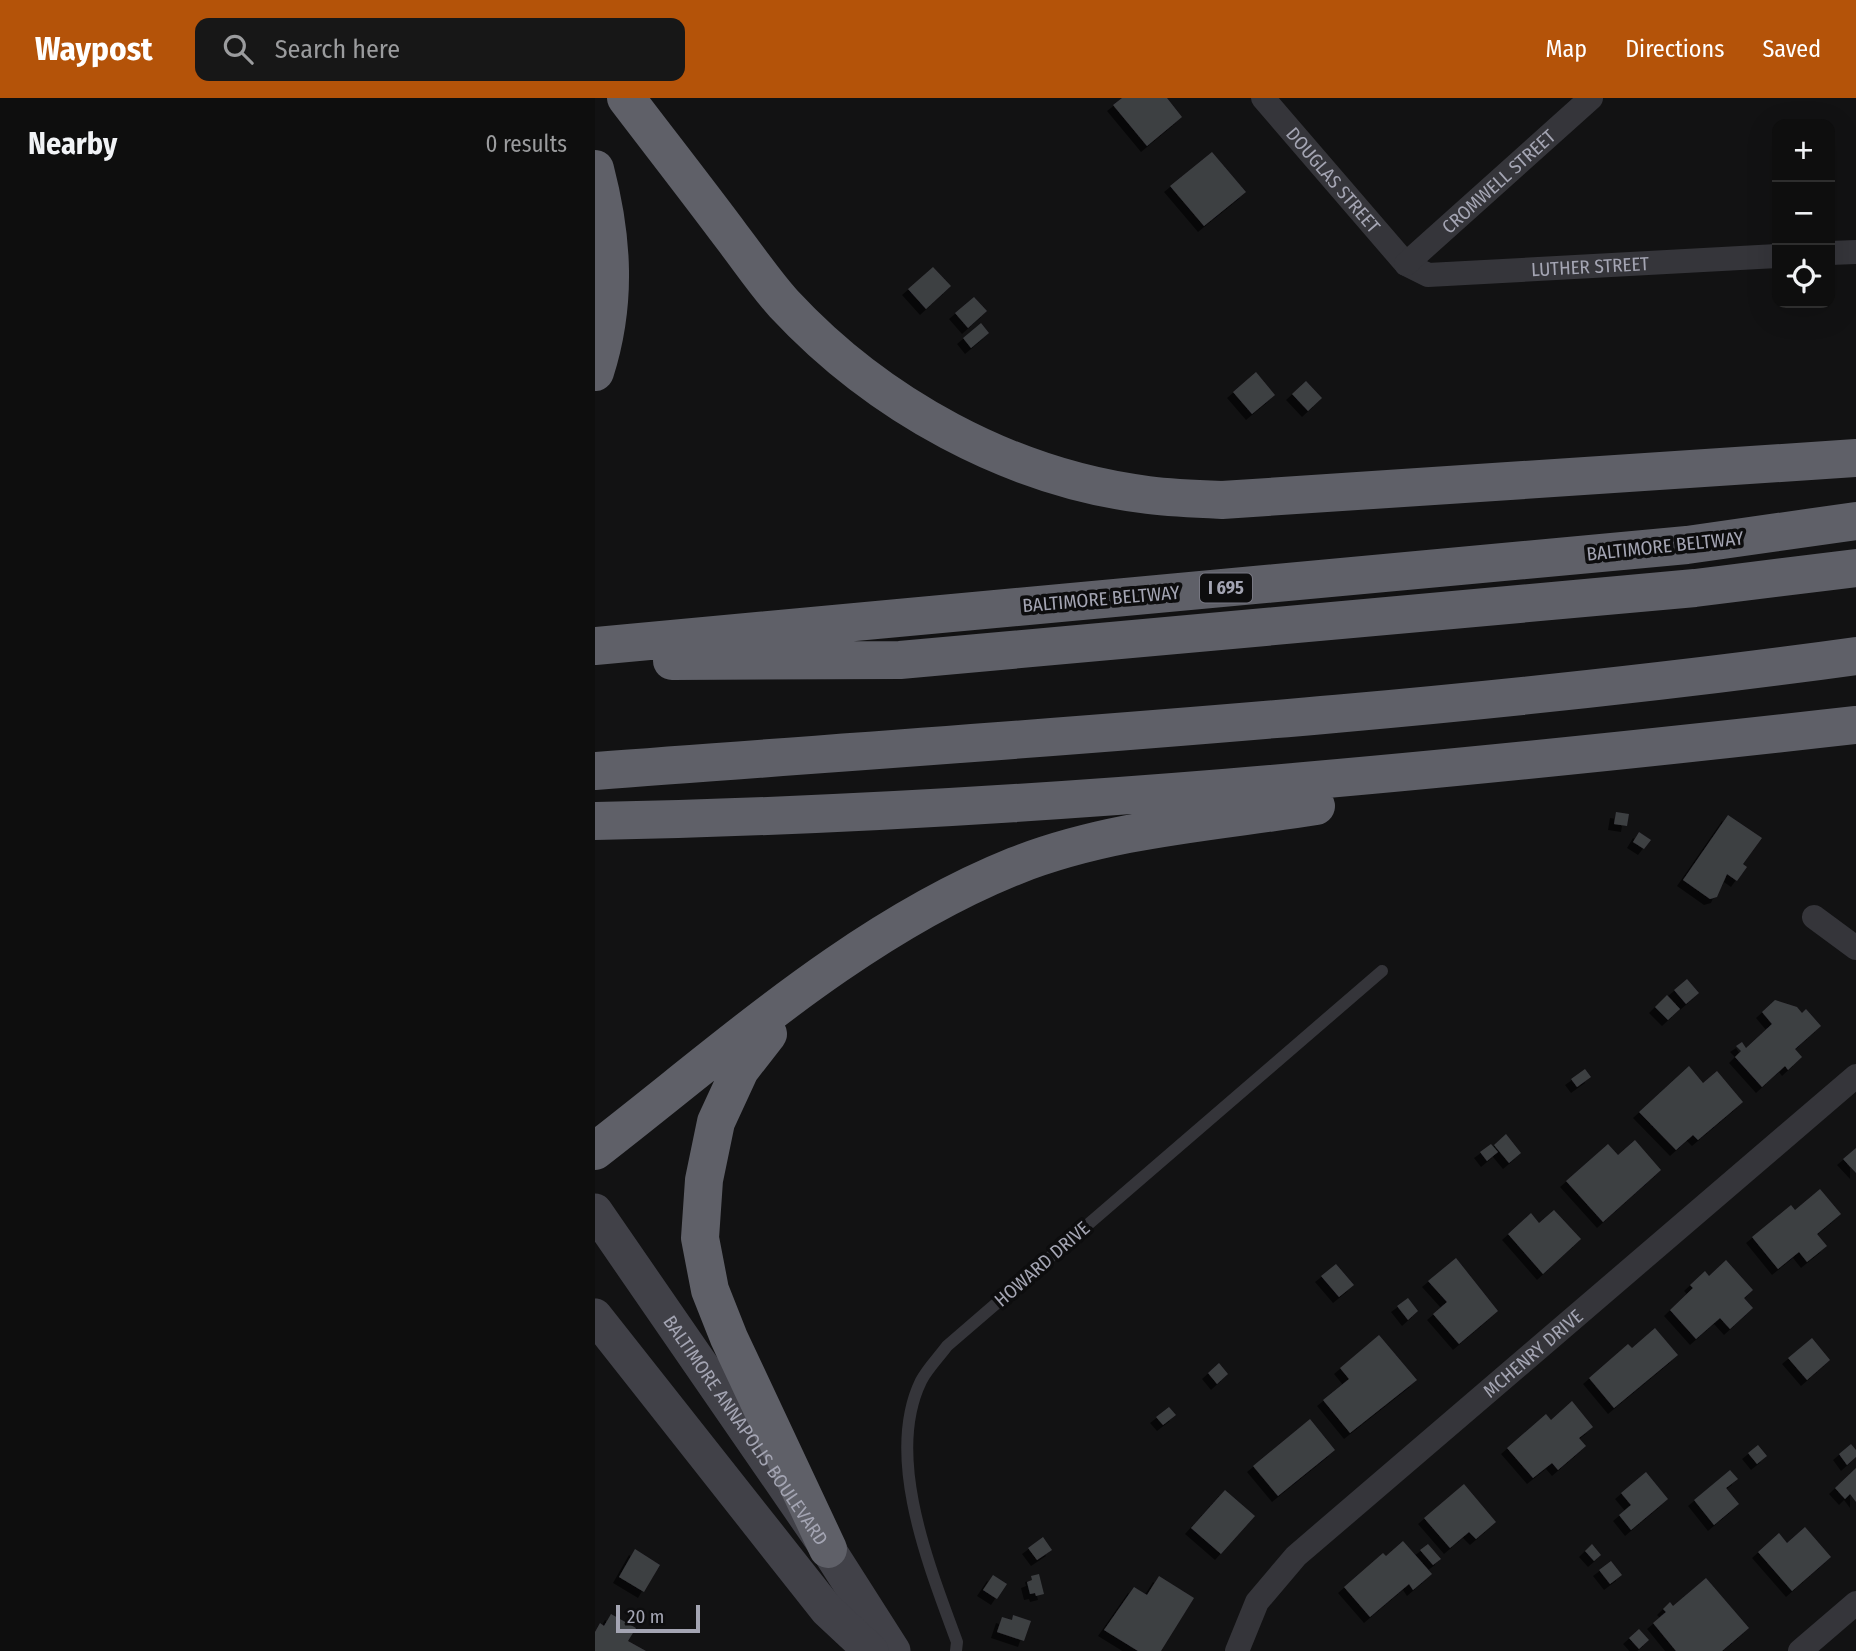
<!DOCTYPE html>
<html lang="en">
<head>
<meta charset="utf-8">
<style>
  :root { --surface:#0e0e0e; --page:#171717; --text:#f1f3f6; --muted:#9b9c9e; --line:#2e2e2e; --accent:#b45309 }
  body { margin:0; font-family:"Fira Sans Condensed",sans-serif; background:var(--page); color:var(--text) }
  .controls { position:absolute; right:21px; top:21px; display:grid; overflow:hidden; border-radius:14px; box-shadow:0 7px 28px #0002 }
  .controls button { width:63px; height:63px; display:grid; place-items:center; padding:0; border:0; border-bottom:2px solid var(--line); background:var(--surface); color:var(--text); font:35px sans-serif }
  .scale { position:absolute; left:21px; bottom:18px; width:84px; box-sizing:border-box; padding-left:7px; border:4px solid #a4a5b3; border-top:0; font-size:19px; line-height:24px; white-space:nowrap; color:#a4a5b3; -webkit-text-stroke:5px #0d0d0e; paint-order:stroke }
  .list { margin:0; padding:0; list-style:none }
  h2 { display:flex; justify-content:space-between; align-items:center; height:91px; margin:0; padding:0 28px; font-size:30px }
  h2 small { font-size:23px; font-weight:400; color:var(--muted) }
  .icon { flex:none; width:38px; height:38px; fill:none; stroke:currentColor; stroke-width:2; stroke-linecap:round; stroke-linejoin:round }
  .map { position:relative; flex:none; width:1261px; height:1553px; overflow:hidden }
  header { display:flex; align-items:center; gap:42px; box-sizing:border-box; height:98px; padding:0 35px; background:var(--accent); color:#fff }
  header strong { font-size:33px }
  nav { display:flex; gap:38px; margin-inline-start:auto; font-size:24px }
  .search { width:490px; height:63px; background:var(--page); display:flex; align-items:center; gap:18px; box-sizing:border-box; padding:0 24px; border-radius:14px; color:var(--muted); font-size:26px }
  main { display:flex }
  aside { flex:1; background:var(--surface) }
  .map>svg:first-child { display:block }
  .building { fill:#3e3f43; filter:url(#shadow) }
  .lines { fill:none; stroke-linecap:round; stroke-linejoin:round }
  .service { stroke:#35353a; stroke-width:12 }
  .minor { stroke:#35353a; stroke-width:24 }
  .secondary { stroke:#414148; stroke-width:35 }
  .motorway { stroke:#5f6068; stroke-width:38 }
  .labels { text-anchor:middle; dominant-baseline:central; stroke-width:7; stroke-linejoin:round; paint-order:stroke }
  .shield { fill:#0d0d0e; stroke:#777782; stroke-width:2 }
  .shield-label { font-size:18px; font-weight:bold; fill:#a4a5b3 }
  .street-label { font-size:19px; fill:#a4a5b3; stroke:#0d0d0e }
</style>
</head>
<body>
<header>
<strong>Waypost</strong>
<div class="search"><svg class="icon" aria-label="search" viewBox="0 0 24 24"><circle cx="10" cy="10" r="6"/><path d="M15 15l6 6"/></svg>Search here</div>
<nav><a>Map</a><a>Directions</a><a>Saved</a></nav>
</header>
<main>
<aside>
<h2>Nearby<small>0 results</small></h2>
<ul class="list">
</ul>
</aside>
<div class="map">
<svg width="1261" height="1553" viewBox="0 0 1261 1553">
  <defs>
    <filter id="shadow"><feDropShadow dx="-6" dy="6" stdDeviation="0" flood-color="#0009"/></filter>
  </defs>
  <rect width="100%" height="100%" fill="#121213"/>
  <path class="building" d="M527 0H572L587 19 552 48 518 7Z
    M617 54 651 94 609 128 575 88Z
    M338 169 356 188 331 211 313 191Z
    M379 199 392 213 373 230 360 215Z
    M386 225 394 235 376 250 368 240Z
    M661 274 680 297 657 316 638 294Z
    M711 283 727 300 713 313 697 296Z
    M1021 714 1034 716 1032 728 1019 726Z
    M1133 717 1167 740 1148 766 1152 769 1142 783 1132 776 1122 799 1115 801 1088 782Z
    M1044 734 1056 742 1049 751 1038 744Z
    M1092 881 1104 895 1091 906 1079 892Z
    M1072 897 1085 911 1073 922 1060 909Z
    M1180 902 1202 909 1207 915 1211 911 1226 928 1200 951 1207 959 1193 972 1190 968 1167 989 1140 959 1146 953 1141 948 1147 944 1151 950 1177 926 1167 914Z
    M1094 968 1108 985 1122 973 1148 1004 1103 1042 1098 1037 1081 1052 1044 1014Z
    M990 971 996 979 982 989 976 981Z
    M911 1036 926 1055 914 1065 899 1047Z
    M1040 1042 1066 1072 1008 1124 971 1083 1013 1046 1023 1057Z
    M896 1046 903 1054 892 1063 885 1054Z
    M1261 1050V1075L1248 1061Z
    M1225 1091 1246 1116 1222 1136 1232 1148 1212 1164 1204 1154 1183 1171 1157 1139 1196 1107 1200 1112Z
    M959 1112 986 1141 948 1176 913 1136 936 1115 944 1125Z
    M861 1160 903 1213 864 1246 838 1216 852 1204 833 1183Z
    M1131 1162 1158 1192 1149 1200 1158 1210 1135 1231 1125 1220 1101 1241 1075 1212 1098 1190 1095 1187 1110 1173 1114 1178Z
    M741 1166 759 1187 744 1199 726 1178Z
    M813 1200 823 1213 813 1222 802 1208Z
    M1060 1230 1083 1257 1019 1310 994 1280 1033 1246 1037 1250Z
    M784 1237 822 1282 755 1335 728 1302 754 1281 745 1270Z
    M1217 1240 1235 1262 1212 1282 1193 1260Z
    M624 1265 633 1276 622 1286 613 1275Z
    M977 1303 998 1329 984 1340 991 1348 963 1372 957 1365 938 1380 912 1350 951 1316 956 1322Z
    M574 1309 581 1317 568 1327 561 1319Z
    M715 1321 740 1352 683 1398 658 1368Z
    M1256 1346 1261 1352V1359L1252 1367 1244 1356Z
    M1163 1347 1172 1358 1162 1366 1153 1355Z
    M1261 1370V1404L1255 1396 1250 1401 1240 1390Z
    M1135 1372 1143 1381 1131 1390 1144 1406 1119 1427 1099 1402Z
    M1051 1374 1073 1401 1036 1432 1024 1417 1036 1407 1026 1395Z
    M869 1386 901 1424 881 1441 874 1434 855 1450 829 1420Z
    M630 1392 660 1418 626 1456 596 1430Z
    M1210 1429 1236 1459 1197 1493 1163 1454 1184 1435 1192 1445Z
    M448 1439 457 1452 442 1462 433 1450Z
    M808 1443 837 1476 818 1492 814 1486 775 1519 749 1489 788 1455 791 1458Z
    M833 1446 846 1461 838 1467 825 1452Z
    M997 1446 1006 1457 999 1463 990 1453Z
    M40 1451 65 1467 49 1494 24 1479Z
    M1016 1463 1027 1477 1015 1486 1004 1472Z
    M444 1476 449 1496 441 1498 440 1495 435 1496 432 1484 437 1482 436 1478Z
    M398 1477 412 1486 402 1501 388 1492Z
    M564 1478 599 1500 566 1553H543L509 1532 539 1489 552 1497Z
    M1111 1480 1154 1530 1127 1553H1081L1058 1525 1071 1514 1068 1511 1075 1504 1078 1508Z
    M16 1516 41 1530 33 1543 51 1553H0V1534L5 1525 9 1528Z
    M418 1517 436 1523 429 1543 402 1534 407 1519 417 1522Z
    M1044 1531 1054 1542 1044 1551 1034 1540Z"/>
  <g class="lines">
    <path class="service" d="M361 1553 362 1544C335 1470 289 1359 326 1283 332 1271 344 1259 352 1248L787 873"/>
    <g class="minor">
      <path id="s1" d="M668 0 811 166 833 177 1182 158"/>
      <path d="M1235 155 1261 154"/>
      <path id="s2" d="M811 166 996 0"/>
      <path d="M1219 819 1261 850"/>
      <path id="s3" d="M642 1553 662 1504 701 1458 1261 978"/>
      <path d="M1205 1553 1261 1505"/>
    </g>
    <g class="secondary">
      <path id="s4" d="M0 1113 233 1451 298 1553"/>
      <path d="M0 1218 232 1512 276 1553"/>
    </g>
    <path class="motorway" d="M31 0C66 46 102 92 137 139 154 161 170 185 189 206 283 307 415 380 553 397 577 400 602 401 627 402L1261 360
      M0 71C18 140 22 205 0 274
      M0 548 1092 447 1261 423
      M77 563 305 562 1100 490 1261 470
      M0 673C421 641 843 616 1261 558
      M0 723C422 715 842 674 1261 627
      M173 936 145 972 121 1024 109 1082 105 1140 115 1192 134 1240 233 1451
      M0 1053C132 951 263 831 420 768 516 730 620 724 721 708"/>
  </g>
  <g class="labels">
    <rect class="shield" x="605" y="475.5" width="52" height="29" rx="5"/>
    <g class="shield-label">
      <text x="631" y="490">I 695</text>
    </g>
    <g class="street-label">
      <text stroke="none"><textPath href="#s1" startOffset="108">DOUGLAS STREET</textPath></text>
      <text stroke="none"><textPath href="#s2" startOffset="124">CROMWELL STREET</textPath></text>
      <text stroke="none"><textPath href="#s1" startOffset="406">LUTHER STREET</textPath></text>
      <text transform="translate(1070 448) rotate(-6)">BALTIMORE BELTWAY</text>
      <text transform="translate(506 501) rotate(-5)">BALTIMORE BELTWAY</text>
      <text transform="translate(447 1166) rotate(-41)">HOWARD DRIVE</text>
      <text stroke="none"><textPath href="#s3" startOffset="425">MCHENRY DRIVE</textPath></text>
      <text stroke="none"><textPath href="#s4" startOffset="266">BALTIMORE ANNAPOLIS BOULEVARD</textPath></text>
    </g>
  </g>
</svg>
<div class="controls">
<button>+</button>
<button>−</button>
<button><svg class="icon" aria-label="locate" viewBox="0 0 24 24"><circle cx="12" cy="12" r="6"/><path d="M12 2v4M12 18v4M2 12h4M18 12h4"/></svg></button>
</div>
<div class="scale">20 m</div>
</div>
</main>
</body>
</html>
